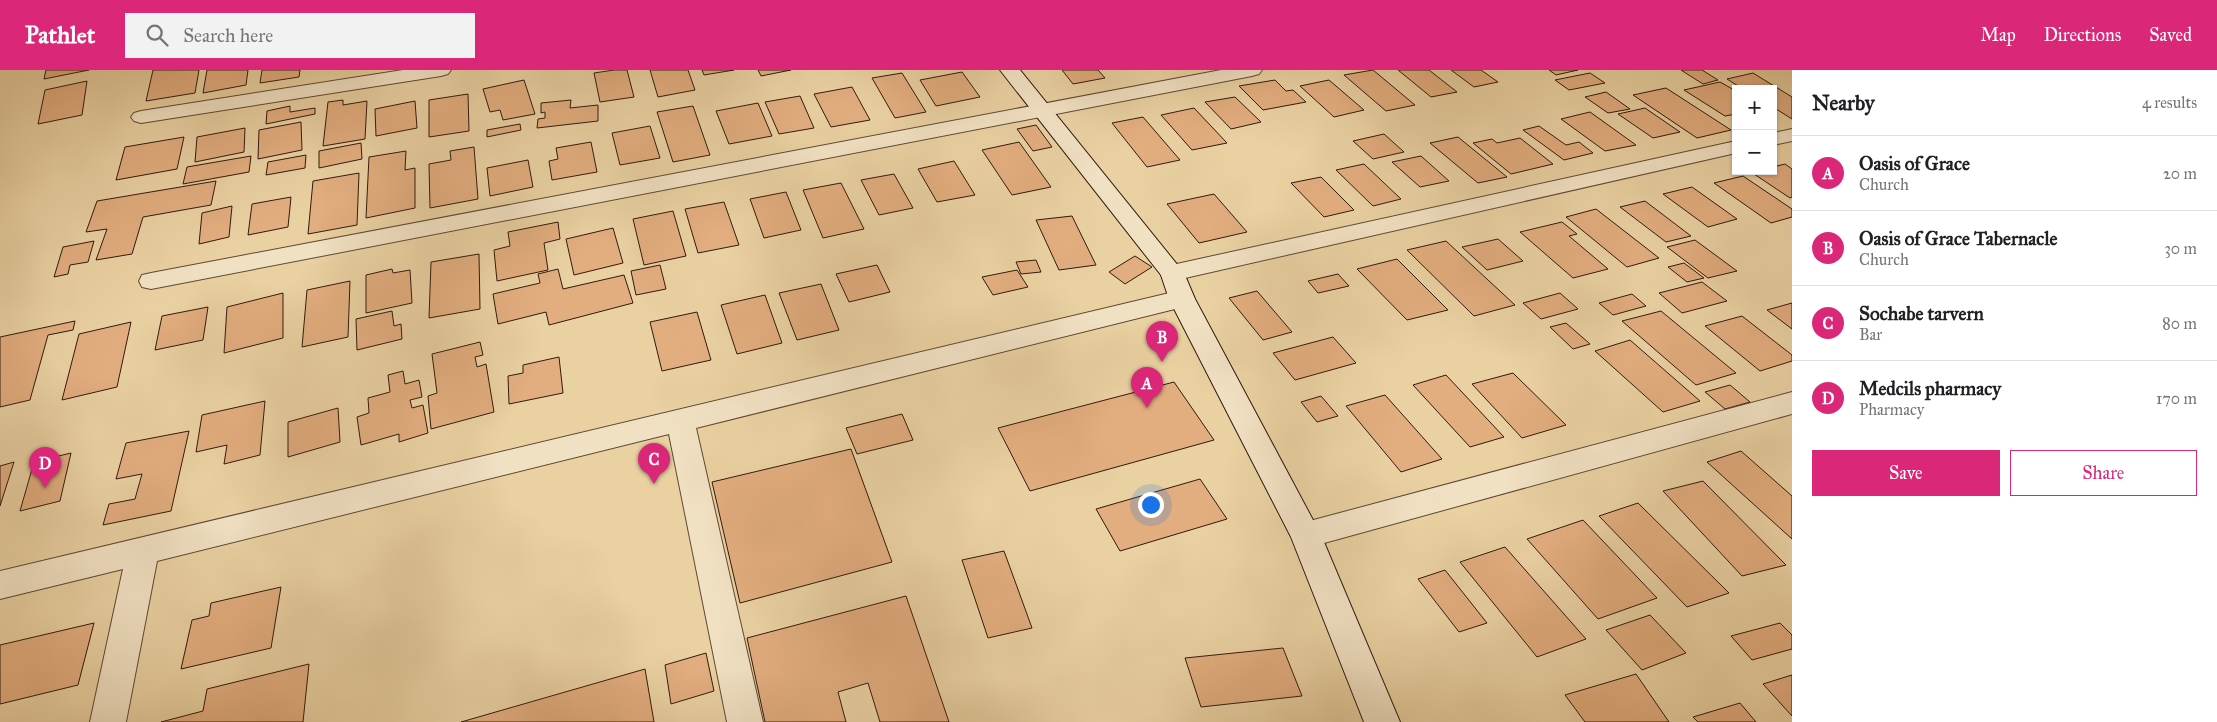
<!DOCTYPE html>
<html lang="en">
<head>
<meta charset="utf-8">
<style>
  :root { --surface:#fff; --page:#f2f2f2; --text:#202124; --muted:#757577; --line:#e0e0e0; --accent:#db2777 }
  body { margin:0; font-family:"IM FELL Great Primer",serif; background:var(--page); color:var(--text) }
  .controls { position:absolute; right:15px; top:15px; display:grid; overflow:hidden; border-radius:0px; box-shadow:0 1px 4px #0004 }
  .controls button { width:45px; height:45px; display:grid; place-items:center; padding:0; border:0; border-bottom:1px solid var(--line); background:var(--surface); color:var(--text); font:25px sans-serif }
  .you { position:absolute; left:1150px; top:434px; width:18px; height:18px; margin:-12px; border:4px solid #fff; border-radius:50%; background:#1a73e8; box-shadow:0 0 0 8px #1a73e833 }
  .badge { display:grid; place-items:center; width:32px; height:32px; border-radius:50%; background:var(--accent); color:#fff; font-size:16px; font-weight:700 }
  .pin { position:absolute; translate:-50% -41px; filter:drop-shadow(0 1px 2px #0008) }
  .pin::after { content:''; position:absolute; top:26px; width:18px; height:15px; background:inherit; clip-path:polygon(0 0,100% 0,50% 100%) }
  .list { margin:0; padding:0; list-style:none }
  h2 { display:flex; justify-content:space-between; align-items:center; height:65px; margin:0; padding:0 20px; font-size:21px }
  h2 small { font-size:16px; font-weight:400; color:var(--muted) }
  .list li { display:grid; grid-template-columns:32px 1fr auto; gap:15px; align-items:center; box-sizing:border-box; height:75px; padding:0 20px; border-top:1px solid var(--line) }
  .list b { display:block; font-size:19px; white-space:nowrap }
  .list p { margin:0; font-size:16px; white-space:nowrap; color:var(--muted) }
  .list em { font-size:16px; font-style:normal; color:var(--muted) }
  .actions { display:flex; gap:10px; padding:15px 20px }
  .actions a { flex:1; padding:11px 0; border:1px solid var(--accent); border-radius:0px; text-align:center; font-size:18px; color:var(--accent) }
  .actions .main { background:var(--accent); color:#fff }
  .icon { flex:none; width:28px; height:28px; fill:none; stroke:currentColor; stroke-width:2; stroke-linecap:round; stroke-linejoin:round }
  .map { position:relative; flex:none; width:1792px; height:652px; overflow:hidden }
  header { display:flex; align-items:center; gap:30px; box-sizing:border-box; height:70px; padding:0 25px; background:var(--accent); color:#fff }
  header strong { font-size:24px }
  nav { display:flex; gap:28px; margin-inline-start:auto; font-size:18px }
  .search { width:350px; height:45px; background:var(--page); display:flex; align-items:center; gap:12px; box-sizing:border-box; padding:0 18px; border-radius:0px; color:var(--muted); font-size:19px }
  main { display:flex }
  aside { flex:1; background:var(--surface) }
  .map>svg:first-child { display:block }
  .building { fill:#e2ad7f; stroke:#311a0e }
  .lines { fill:none; stroke-linecap:round; stroke-linejoin:round }
  .minor-casing { stroke:#5f4833; stroke-width:2 }
  .secondary-casing { stroke:#311a0e; stroke-width:2 }
  .minor { fill:#f1e1c3; fill-rule:evenodd }
  .secondary { fill:#f1e1c3; fill-rule:evenodd }
</style>
</head>
<body>
<header>
<strong>Pathlet</strong>
<div class="search"><svg class="icon" aria-label="search" viewBox="0 0 24 24"><circle cx="10" cy="10" r="6"/><path d="M15 15l6 6"/></svg>Search here</div>
<nav><a>Map</a><a>Directions</a><a>Saved</a></nav>
</header>
<main>
<div class="map">
<svg width="1792" height="652" viewBox="0 0 1792 652">
  <rect width="100%" height="100%" fill="#ead1a2"/>
  <filter id="stains"><feTurbulence type="fractalNoise" baseFrequency=".004" numOctaves="4"/><feColorMatrix values="0 0 0 0 .2 0 0 0 0 .09 0 0 0 0 .02 0 0 0 .5 -.17"/></filter>
  <radialGradient id="worn" r=".72"><stop offset=".6" stop-color="#630" stop-opacity="0"/><stop offset="1" stop-color="#630" stop-opacity=".3"/></radialGradient>
  <path class="building" d="M46 0H89L44 9Z
    M153 0H199L195 23 146 31Z
    M207 0H248L246 15 203 23Z
    M262 0H300L299 7 260 13Z
    M614 0H627L634 27 600 32 594 3Z
    M650 0H688L695 20 658 27Z
    M702 0H734L704 5Z
    M758 0H791L761 6Z
    M1062 0H1098L1105 8 1073 14Z
    M1373 0 1415 35 1386 41 1344 5Z
    M1398 0H1429L1457 22 1431 27Z
    M1451 0H1481L1498 12 1474 17Z
    M1549 0H1578L1556 5Z
    M1681 0H1702L1718 10 1703 14Z
    M962 2 980 27 936 36 920 10Z
    M902 3 926 42 895 48 872 8Z
    M1590 3 1605 13 1569 20 1555 10Z
    M1753 3 1792 27V49L1773 37V19H1743L1727 9Z
    M524 10 535 44 503 50 500 40 490 42 483 19Z
    M1275 10 1286 21 1293 20 1306 32 1263 40 1239 16Z
    M1329 10 1364 40 1334 47 1300 16Z
    M87 11 82 45 38 54 45 20Z
    M1720 12 1736 21V44L1725 46 1684 20Z
    M852 17 870 50 831 57 814 24Z
    M1666 18 1731 60 1697 68 1633 25Z
    M1606 22 1630 39 1608 43 1585 27Z
    M468 24 469 61 429 67V30Z
    M800 26 814 58 779 64 765 32Z
    M1235 27 1261 52 1231 59 1205 32Z
    M343 30V35L367 31 365 69 323 76 328 32Z
    M571 30 570 38 598 35V51L537 58 538 49 545 48V42L541 43V33Z
    M415 31 417 58 376 66 375 39Z
    M758 33 772 66 729 74 716 41Z
    M290 36V42L315 38V44L266 54 267 41Z
    M693 36 710 85 673 92 657 42Z
    M1194 38 1227 73 1192 80 1161 45Z
    M1645 38 1680 62 1653 68 1618 44Z
    M1590 42 1636 75 1605 81 1561 49Z
    M1143 47 1180 90 1147 97 1112 53Z
    M301 52 302 80 258 89 259 60Z
    M520 54 521 60 487 67V60Z
    M1036 55 1052 77 1033 81 1017 59Z
    M650 56 660 88 620 95 612 63Z
    M1539 56 1566 75 1579 72 1593 83 1564 90 1523 60Z
    M245 58 244 82 195 92 197 67Z
    M1384 64 1404 82 1373 89 1353 71Z
    M184 67 177 99 116 110 125 77Z
    M1458 67 1507 107 1478 113 1430 73Z
    M1520 68 1553 94 1511 104 1473 73 1492 69 1497 73Z
    M591 72 597 102 552 110 549 91 558 89 556 78Z
    M1019 72 1051 117 1012 125 982 80Z
    M361 73 362 89 319 98V81Z
    M474 77 478 129 430 138 429 94 451 90 450 81Z
    M406 81 405 100 415 98V138L366 148 369 87Z
    M306 85 305 98 266 105 268 92Z
    M251 86 249 102 183 114 187 97Z
    M1421 86 1449 111 1420 117 1392 92Z
    M528 90 533 117 490 126 487 98Z
    M954 91 975 125 937 132 918 99Z
    M1364 94 1401 129 1373 136 1336 100Z
    M1785 94 1792 99V127L1790 128 1751 102 1773 101V97Z
    M359 103 357 155 308 164 313 111Z
    M894 104 913 138 879 145 861 110Z
    M1743 106 1792 139V147L1771 153 1714 113Z
    M1321 107 1354 140 1324 147 1291 113Z
    M216 111 211 135 143 147 132 184 96 190 107 159 86 162 97 131Z
    M841 113 864 159 823 168 803 120Z
    M1692 117 1737 149 1708 157 1663 124Z
    M786 122 801 160 764 168 750 129Z
    M1214 124 1247 162 1199 173 1167 134Z
    M291 127 288 157 248 165 252 134Z
    M1645 131 1691 166 1666 172 1620 137Z
    M724 132 739 175 698 183 685 139Z
    M232 136 229 167 199 174 202 143Z
    M1596 139 1659 188 1627 197 1566 147Z
    M673 141 686 186 644 195 633 149Z
    M1072 146 1096 195 1059 200 1036 150Z
    M558 152 560 169 544 173 548 200 497 211 494 180 510 176 508 162Z
    M1562 152 1577 164 1569 166 1608 199 1573 208 1520 162Z
    M613 158 623 193 574 205 566 169Z
    M1498 169 1523 191 1487 200 1462 177Z
    M1695 170 1737 201 1708 208 1667 177Z
    M94 171 88 192 70 195 68 204 54 207 63 177Z
    M1446 171 1515 235 1474 246 1407 180Z
    M479 184 480 239 429 248 431 192Z
    M1135 186 1152 197 1125 214 1109 202Z
    M1397 189 1448 240 1407 250 1357 199Z
    M1036 190 1041 202 1021 204 1016 192Z
    M1684 193 1704 208 1687 212 1668 197Z
    M660 195 666 219 636 225 631 201Z
    M877 195 890 222 849 232 836 204Z
    M392 199 393 203 410 200 412 233 366 243V205Z
    M558 199 563 219 624 205 633 233 549 255 546 242 498 254 493 224 540 213 538 204Z
    M1017 200 1028 217 993 225 982 207Z
    M1338 204 1349 216 1318 223 1308 211Z
    M350 211 348 267 302 277 307 220Z
    M1702 212 1727 231 1682 243 1659 223Z
    M821 214 839 260 797 270 779 223Z
    M1257 221 1292 262 1263 270 1229 228Z
    M283 223V268L224 283 227 237Z
    M1560 223 1578 239 1541 249 1523 233Z
    M1632 224 1646 236 1613 245 1599 233Z
    M765 225 782 273 737 284 721 235Z
    M1792 233V259L1767 240Z
    M208 237 203 270 155 280 162 246Z
    M392 241 394 256 401 254 402 269 357 280 356 249Z
    M1661 241 1736 303 1696 315 1622 251Z
    M697 242 711 290 662 301 650 252Z
    M1742 246 1792 285V291L1760 301 1705 256Z
    M75 251 73 260 48 265 30 330 0 337V267Z
    M131 252 117 317 62 330 79 264Z
    M1566 253 1590 274 1573 279 1550 257Z
    M1333 267 1356 293 1295 310 1273 283Z
    M1630 270 1700 331 1663 342 1595 281Z
    M480 272 483 285 475 287 477 297 486 294 494 342 431 359 428 326 437 323 432 284Z
    M559 287 563 323 509 334 508 306 523 303V295Z
    M403 301 405 314 419 310 422 327 410 330 412 338 423 335 428 363 399 372V364L361 375 357 347 369 343 368 328 390 322 388 305Z
    M1513 303 1566 355 1522 368 1472 314Z
    M1446 305 1504 367 1470 377 1413 315Z
    M1174 312 1214 370 1030 421 998 358Z
    M1730 315 1750 332 1725 339 1705 322Z
    M1385 325 1442 389 1401 402 1346 336Z
    M1321 326 1338 346 1317 352 1301 332Z
    M265 331 260 385 224 394 227 375 196 382 202 345Z
    M338 338 340 372 288 387V352Z
    M902 344 913 370 857 384 846 358Z
    M189 361 171 441 103 455 109 434 135 429 142 404 116 409 126 373Z
    M851 379 892 492 740 533 712 412Z
    M1741 381 1792 426V469L1707 392Z
    M71 383 60 431 20 441 34 392Z
    M14 392 0 436V396Z
    M1200 409 1227 449 1120 481 1096 439Z
    M1703 411 1786 495 1742 506 1663 421Z
    M1638 433 1729 523 1687 537 1599 446Z
    M1583 450 1657 528 1598 549 1527 469Z
    M1505 477 1586 569 1537 587 1460 492Z
    M1004 481 1032 558 988 568 962 490Z
    M1445 500 1487 553 1459 562 1418 509Z
    M281 517 271 578 181 599 192 550 209 546 211 533Z
    M906 526 949 652H880L868 613 838 622 846 652H765L747 568Z
    M1650 545 1686 583 1642 600 1606 560Z
    M94 553 78 615 0 634V575Z
    M1780 553 1792 565V579L1752 590 1731 566Z
    M1283 578 1302 626 1201 637 1185 588Z
    M706 583 714 621 671 634 665 595Z
    M309 594 303 652H161L203 641 207 619Z
    M645 599 654 652H461Z
    M1636 604 1669 652H1585L1565 625Z
    M1792 605V646L1763 614Z
    M1740 633 1756 652H1698L1693 647Z"/>
  <g class="lines">
    <defs>
      <path id="minor" d="M403 0H451L448 4 441 6 141 53 134 51 131 47 134 43 141 41Z
        M1221 0H1262L1259 4 1252 6 151 219 142 217 139 211 142 205 151 203Z
        M1792 59V71L1773 75V63Z
        M1736 71V83L1172 211 1163 209 1160 203 1163 197 1172 195Z
        M1182 220 1191 223 1195 229 1191 235 696 358 763 652H727L669 364 157 491 126 652H90L123 499 0 529V501Z
        M1792 322V344L1306 478 1295 474 1291 465 1295 456 1306 452Z"/>
      <path id="secondary" d="M1000 0H1020L1184 203 1195 229 1321 465 1400 652H1364L1291 467 1169 229 1161 205Z"/>
    </defs>
    <use href="#minor" class="minor-casing"/>
    <use href="#secondary" class="secondary-casing"/>
    <use href="#minor" class="minor"/>
    <use href="#secondary" class="secondary"/>
  </g>
  <rect width="100%" height="100%" filter="url(#stains)"/>
  <rect width="100%" height="100%" fill="url(#worn)"/>
</svg>
<div class="controls">
<button>+</button>
<button>−</button>
</div>
<div class="you"></div>
<div class="pin badge" style="left:1147px;top:338px">A</div>
<div class="pin badge" style="left:1162px;top:292px">B</div>
<div class="pin badge" style="left:654px;top:414px">C</div>
<div class="pin badge" style="left:45px;top:418px">D</div>
</div>
<aside>
<h2>Nearby<small>4 results</small></h2>
<ul class="list">
<li><span class="badge">A</span><div><b>Oasis of Grace</b><p>Church</p></div><em>20 m</em></li>
<li><span class="badge">B</span><div><b>Oasis of Grace Tabernacle</b><p>Church</p></div><em>30 m</em></li>
<li><span class="badge">C</span><div><b>Sochabe tarvern</b><p>Bar</p></div><em>80 m</em></li>
<li><span class="badge">D</span><div><b>Medcils pharmacy</b><p>Pharmacy</p></div><em>170 m</em></li>
</ul>
<div class="actions"><a class="main">Save</a><a>Share</a></div>
</aside>
</main>
</body>
</html>
